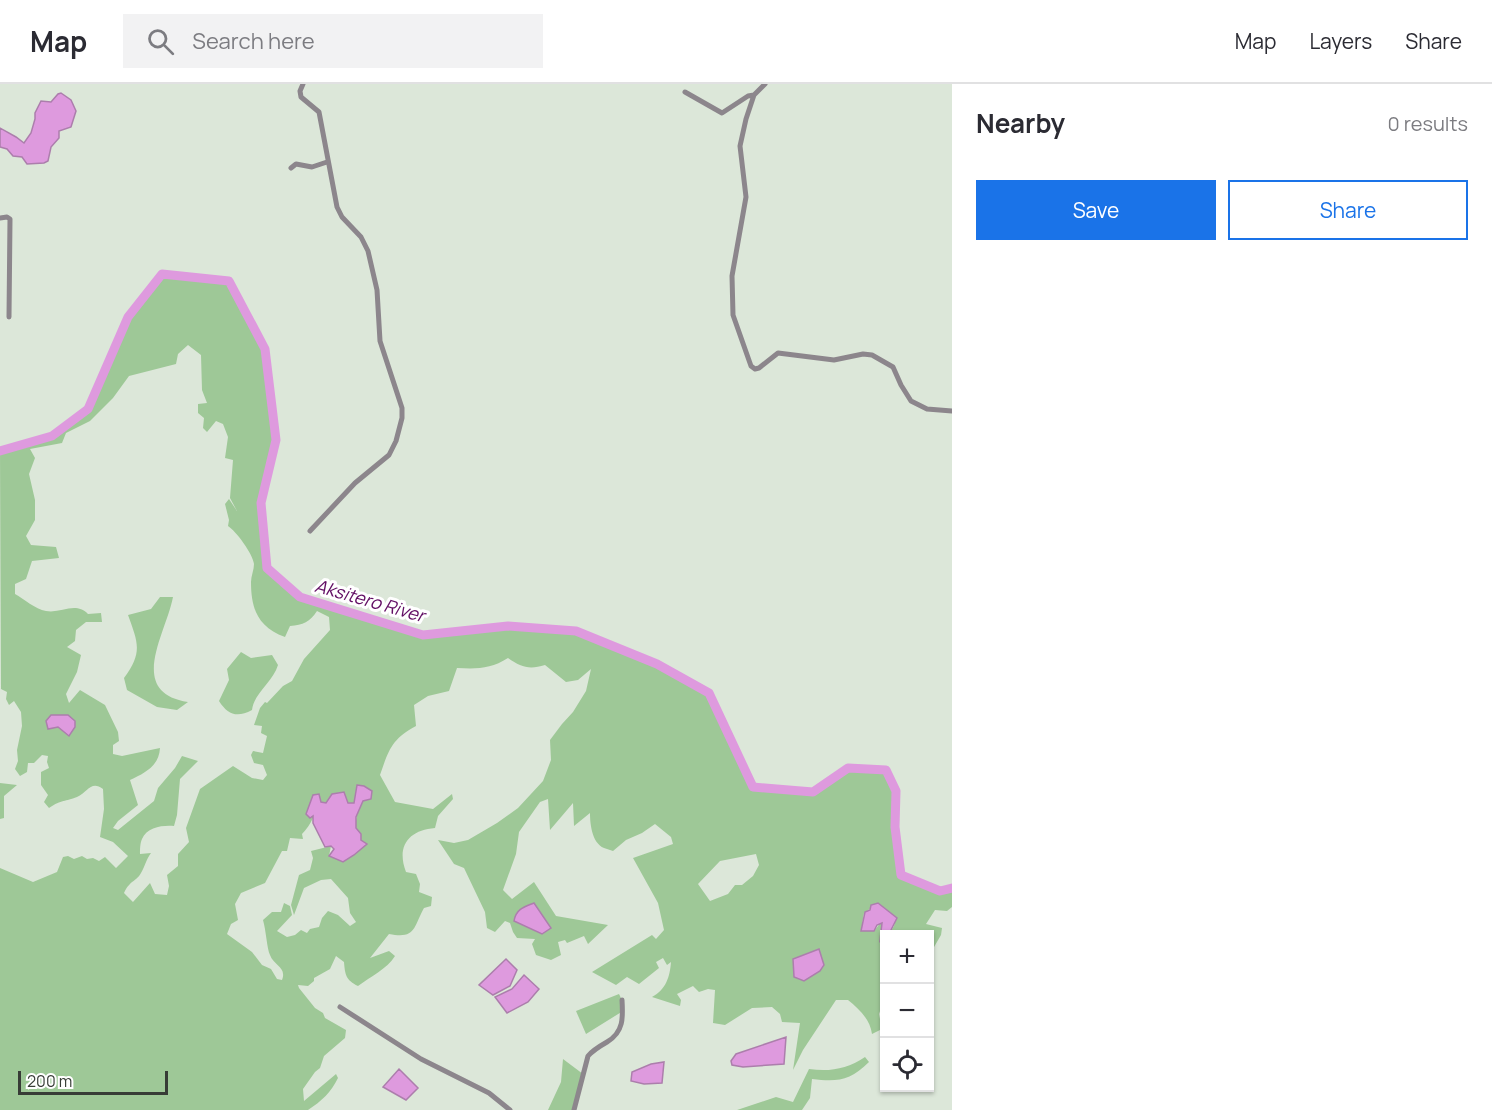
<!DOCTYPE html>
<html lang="en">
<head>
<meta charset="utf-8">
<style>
  :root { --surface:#fff; --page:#f2f2f3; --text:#2b2b33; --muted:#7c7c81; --line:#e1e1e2; --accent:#1a73e8 }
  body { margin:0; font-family:Manrope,sans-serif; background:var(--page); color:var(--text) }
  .controls { position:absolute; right:18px; bottom:18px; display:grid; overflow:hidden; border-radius:0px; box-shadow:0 2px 4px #0004 }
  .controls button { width:54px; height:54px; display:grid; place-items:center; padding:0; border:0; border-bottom:2px solid var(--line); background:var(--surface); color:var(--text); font:30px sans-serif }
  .scale { position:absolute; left:18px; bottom:15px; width:150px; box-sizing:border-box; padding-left:6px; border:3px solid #373c36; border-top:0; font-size:16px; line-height:21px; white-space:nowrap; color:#373c36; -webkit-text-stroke:4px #fff; paint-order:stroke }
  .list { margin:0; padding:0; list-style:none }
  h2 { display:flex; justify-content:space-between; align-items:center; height:78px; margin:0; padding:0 24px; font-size:26px }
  h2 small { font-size:20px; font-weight:400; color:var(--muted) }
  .actions { display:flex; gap:12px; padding:18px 24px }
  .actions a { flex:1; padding:14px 0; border:2px solid var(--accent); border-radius:0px; text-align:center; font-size:21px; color:var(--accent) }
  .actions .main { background:var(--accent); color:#fff }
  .icon { flex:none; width:33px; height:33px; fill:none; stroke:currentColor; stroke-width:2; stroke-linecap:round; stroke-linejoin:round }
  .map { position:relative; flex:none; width:952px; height:1026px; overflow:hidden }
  header { display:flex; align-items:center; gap:36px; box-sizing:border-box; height:84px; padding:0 30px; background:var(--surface); border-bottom:2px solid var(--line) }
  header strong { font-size:28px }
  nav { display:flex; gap:33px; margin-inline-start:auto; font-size:21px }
  .search { width:420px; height:54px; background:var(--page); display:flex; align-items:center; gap:15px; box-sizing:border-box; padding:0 21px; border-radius:0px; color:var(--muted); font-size:22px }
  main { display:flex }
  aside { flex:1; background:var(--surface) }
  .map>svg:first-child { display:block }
  .green { fill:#9ec897; fill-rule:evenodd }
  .water { fill:#de9ade; stroke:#ac7eac; stroke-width:1.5 }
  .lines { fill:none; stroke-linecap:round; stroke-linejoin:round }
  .river { stroke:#de9ade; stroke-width:9 }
  .minor { stroke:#8c868c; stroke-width:5 }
  .labels { text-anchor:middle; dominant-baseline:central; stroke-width:6; stroke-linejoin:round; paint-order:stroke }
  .water-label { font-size:18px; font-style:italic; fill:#620e64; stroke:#fff }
</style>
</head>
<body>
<header>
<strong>Map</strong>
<div class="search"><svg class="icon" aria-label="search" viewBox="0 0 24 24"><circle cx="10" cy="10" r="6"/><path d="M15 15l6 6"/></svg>Search here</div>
<nav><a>Map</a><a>Layers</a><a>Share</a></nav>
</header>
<main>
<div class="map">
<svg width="952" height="1026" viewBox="0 0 952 1026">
  <rect width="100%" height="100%" fill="#dce7d9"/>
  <path class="green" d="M162 190 229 197 265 265 276 356 261 419 267 484 300 513 423 551 508 542 576 547 657 580 709 609 751 704 813 708 848 684 886 686 896 707 895 743 903 792 940 807 952 804V823L947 827 935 826 926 840 942 844 941 851 930 870V850H922V848L913 847 912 850H889L894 842 896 833 878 819 864 829 861 847H874L882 837 880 856 884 854V894L883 897 884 916 879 930 882 945 872 950C870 935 859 925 848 916H836L803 966 793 986 800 939 782 938 780 930 772 923 752 924 725 941 713 939 715 906 708 905 699 908 693 902 677 910 681 916 680 922 652 913C666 906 670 892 671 878L667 881 663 874 656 878 659 884 639 900 627 893 616 901 592 888 652 851 656 855 664 846 658 819 633 774 673 760 671 753 655 740 642 749 626 756 613 767C610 766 607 765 604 764 592 759 590 740 590 729L574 742 573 719 550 746 548 715 540 718 519 748 516 770 503 806 512 815 534 798 556 832 608 841 588 860 584 852 567 859 565 856 558 858 561 871 551 876 536 871 532 860 535 855 517 854 513 848 510 839 505 837 495 848 487 844 485 828 464 784 454 780 438 756 454 759 468 756 497 739 518 724 543 697 551 676 550 656 562 640 573 628 586 607 591 585 578 596 566 598 545 581C529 586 521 583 508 574 491 585 477 585 457 584L449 607 428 612 414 621 416 642C392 655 389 665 380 691L395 718 433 725 452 710 453 715 438 732 435 744C409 746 396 762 406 788L416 790 420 800 419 808 432 813 431 822 424 824C413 844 416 855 389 850L370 874 389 867 395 872C387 885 370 893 358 902 346 896 345 891 344 878L336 872 330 885 314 894V897L308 902 298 901 299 904 315 924 323 929 325 934 346 946 345 954 324 972 320 984 315 988 303 1005 304 1017 336 990 338 994C331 1008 322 1017 308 1026H0V784L33 798 57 788 63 773 68 772 74 775 82 772 87 775 93 774 99 777 105 773 116 784 128 772 113 758 100 753 104 725 103 705C91 696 88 708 77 713 65 718 62 715 49 724L44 718 48 711 41 701V688L49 684 47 678 48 672 42 671 34 679H28L27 688 20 692 15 685 18 677 17 666 22 642 21 628 14 617 9 621 6 615 7 608 1 605 0 367 52 352 88 325 128 233ZM188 261 201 271 202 306 207 319 198 320V329L204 334 203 344 207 348 216 337 223 340 228 353 225 374 233 376 230 414 237 427 229 415 225 420 229 436 228 442C236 447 253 470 254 480 254 486 251 492 251 498 251 525 258 543 285 553L290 542C303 541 310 538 317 527L329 533 330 546 304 575 292 597 283 602 267 619 265 618 260 624 254 641 262 642 261 649 267 652 263 669 253 667 251 671 254 679 263 681 267 691 263 696 252 694 233 682 200 705 186 744 189 758 178 770V782L167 791 169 802 167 811 155 810 150 799 133 818 124 809C130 796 136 798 141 789 145 782 146 776 151 769L140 770C140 766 140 759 142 755 147 743 163 741 174 742L177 731 180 695 198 677 182 672 175 684 158 704 154 717 118 746 113 744 118 737 138 721 130 696C145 689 159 682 160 664L122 672 113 670V661L119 657 118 648 105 621 80 606 69 619 66 610 77 588 81 571 67 563 75 557 76 546 86 538H102L101 529 88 530C75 517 61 530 46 527 35 525 24 515 15 510V500L26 495 32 477 59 474 56 463 31 461 26 452 35 436V416L29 390 35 374 30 365 62 359 66 349 90 337 113 314 129 292 176 280 178 270ZM363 717C355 730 351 750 366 760L329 772 331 762 311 767 313 774 310 786 299 791 291 821 294 831 304 804 321 796 331 795 348 814 350 829 356 838 350 842 338 831 328 827 322 834 319 843 310 845 307 849 301 846 295 851 287 853 277 847 292 831 290 822 284 819 281 828H272L263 836C266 846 267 865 270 871 274 882 287 883 282 896L277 895 271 885 262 881 252 868 227 850 231 840 238 836 235 820 241 809 265 799 282 767H287L290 754 303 755 302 750C312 740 314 730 321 718L354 719ZM756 770 759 781 753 792 742 801H735L728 810 710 817 698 800 720 777Z
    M160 513H173C166 550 126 608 188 618L177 626 157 623 127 606 124 594C143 568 138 559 128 531L151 525Z
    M241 568 251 574 272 571 278 581C273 598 254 609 252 626 237 634 228 631 219 617L229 596 227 585Z
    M0 699 17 701 4 712V734L0 735Z
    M619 910 622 916 623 927 586 950 576 927Z
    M865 973 869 978C850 997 837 998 812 995L810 1014 802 1026H737L776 1013 793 1018 809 985C830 988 847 985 865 973Z
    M563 975 583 990 574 1026H548L561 998Z"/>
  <path class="water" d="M61 9 71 16 76 27 71 43 59 47V54L51 63 48 77 44 79 27 80 22 73 13 72 7 65 0 63V44L16 53 24 59 31 49 35 35V29L41 17 51 18 58 10Z
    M51 631H68L75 637V643L69 652 58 643 48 645 46 637Z
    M357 701 364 702 372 707 371 715 363 717 356 733V744L361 750V756L367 760 354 771 343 778 329 772 334 765 331 762 325 763 313 739V732L310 734 306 730 313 711 319 710 321 718 326 719 332 710 344 708 348 719H354Z
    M534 819 551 844 542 850 514 837C516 825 524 823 534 819Z
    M878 819 897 834 889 850H884V854L880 857 882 839 877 841 874 847H861L865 828 870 826 871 821Z
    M819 865 824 881 820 887 804 897 794 893 793 875Z
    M506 875 517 886 510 902 493 911 479 901Z
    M524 891 539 905 528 918 507 929 495 913 512 905Z
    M786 953 784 980 743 983 732 981 731 977 736 970Z
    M664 978 662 999 644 1000 631 997 632 988 651 980Z
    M399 985 418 1004 406 1016 383 1003Z"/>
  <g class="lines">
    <path class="river" d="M0 367 52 352 88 325 128 233 162 190 229 197 265 265 276 356 261 419 267 484 300 513 423 551 508 542 576 547 657 580 709 609 753 703 813 708 848 684 886 686 896 707 895 743 901 791 940 807 952 804"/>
    <path class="minor" d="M303 0 300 7 301 13 319 28 337 123 342 133 361 153 368 167 377 206 380 257 402 324V334L396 357 389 371 355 399 310 447
      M765 0 754 11 746 35 740 62 746 113 732 192 733 231 751 282 755 285 759 284 778 269 834 276 863 270 872 271 893 283 901 301 911 317 927 325 952 327
      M685 8 722 29 748 12 754 11
      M291 84 296 80 312 83 327 78
      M0 134 7 133 10 135 9 233
      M340 923 421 975 489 1009 510 1026
      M574 1026 588 972C593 966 600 962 607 958 624 948 623 933 622 916"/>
  </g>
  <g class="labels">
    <g class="water-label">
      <text transform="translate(370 516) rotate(16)">Aksitero River</text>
    </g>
  </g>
</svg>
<div class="controls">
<button>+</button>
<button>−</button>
<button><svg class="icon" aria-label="locate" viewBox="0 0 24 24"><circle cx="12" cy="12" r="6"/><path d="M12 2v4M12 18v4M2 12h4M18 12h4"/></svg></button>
</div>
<div class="scale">200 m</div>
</div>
<aside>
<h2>Nearby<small>0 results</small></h2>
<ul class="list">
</ul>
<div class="actions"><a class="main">Save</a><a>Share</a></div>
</aside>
</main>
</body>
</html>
